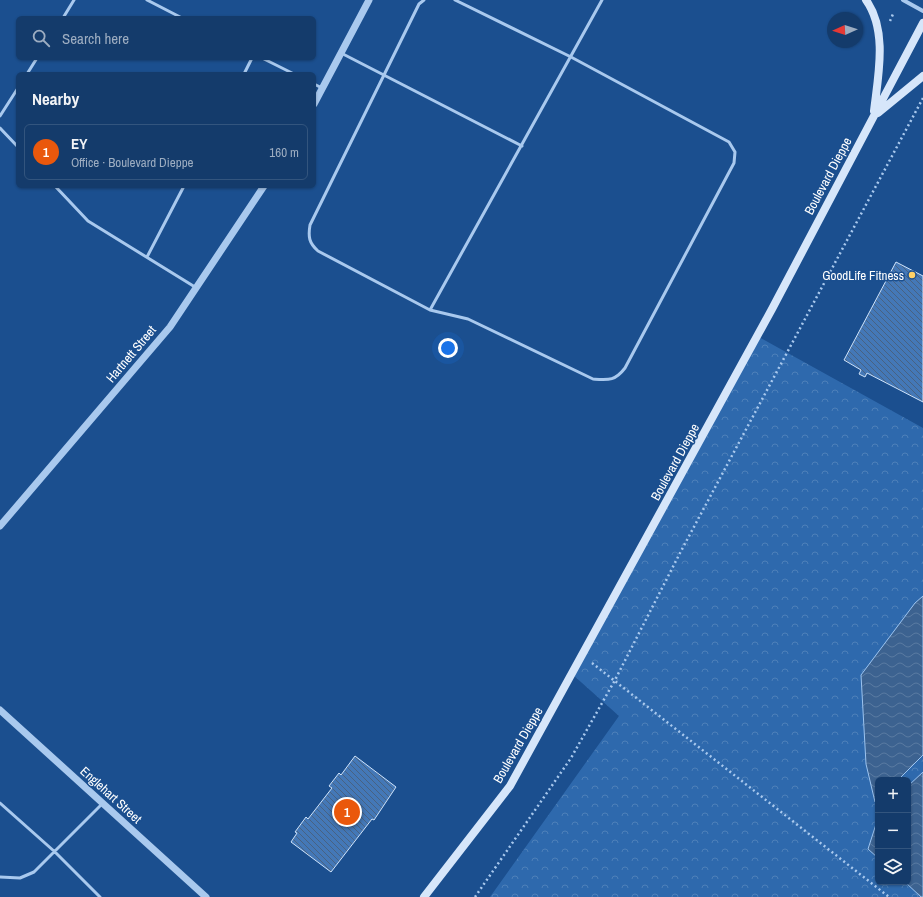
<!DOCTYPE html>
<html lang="en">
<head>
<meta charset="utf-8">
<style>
  :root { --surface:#143b6b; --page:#1d4271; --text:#f1f3f6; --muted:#9dadc1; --line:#33557e; --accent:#ea580c }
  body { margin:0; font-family:"Archivo Narrow",sans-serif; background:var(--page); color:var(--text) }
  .controls { position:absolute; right:12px; bottom:12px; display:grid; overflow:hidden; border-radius:6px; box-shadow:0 1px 3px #0004 }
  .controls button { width:36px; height:36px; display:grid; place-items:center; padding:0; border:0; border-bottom:1px solid var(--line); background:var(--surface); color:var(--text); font:20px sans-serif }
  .compass { position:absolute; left:827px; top:12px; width:36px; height:36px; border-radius:50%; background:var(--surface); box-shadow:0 1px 3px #0004; rotate:267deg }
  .you { position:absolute; left:448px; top:348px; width:14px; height:14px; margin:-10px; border:3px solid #fff; border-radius:50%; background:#1a73e8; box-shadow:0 0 0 6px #1a73e833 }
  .badge { display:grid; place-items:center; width:26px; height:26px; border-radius:50%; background:var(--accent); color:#fff; font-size:13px; font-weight:700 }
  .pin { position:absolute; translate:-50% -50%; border:2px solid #fff; box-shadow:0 1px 4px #0006 }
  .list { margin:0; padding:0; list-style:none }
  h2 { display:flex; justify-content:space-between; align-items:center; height:52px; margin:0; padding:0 16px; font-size:17px }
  h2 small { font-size:13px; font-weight:400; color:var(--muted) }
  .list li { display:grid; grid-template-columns:26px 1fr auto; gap:12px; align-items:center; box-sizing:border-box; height:56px; margin:0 8px 8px; padding:0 8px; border:1px solid var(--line); border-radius:6px }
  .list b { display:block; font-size:15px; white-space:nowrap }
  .list p { margin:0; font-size:13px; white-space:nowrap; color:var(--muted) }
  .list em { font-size:13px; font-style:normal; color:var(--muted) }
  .icon { flex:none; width:22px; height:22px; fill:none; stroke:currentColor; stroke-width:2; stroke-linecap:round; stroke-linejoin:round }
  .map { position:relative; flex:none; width:923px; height:897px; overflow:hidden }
  .search { position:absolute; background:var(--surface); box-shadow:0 1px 3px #0004; left:16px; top:16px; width:300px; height:44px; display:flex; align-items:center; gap:10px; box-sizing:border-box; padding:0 14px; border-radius:6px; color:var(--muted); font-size:15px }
  .panel { position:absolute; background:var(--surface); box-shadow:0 1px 3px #0004; left:16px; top:72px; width:300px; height:116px; border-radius:6px }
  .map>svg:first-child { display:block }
  .forest { fill:url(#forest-crowns); fill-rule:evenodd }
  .water { fill:url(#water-waves); stroke:#9cc4f0 }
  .building { fill:url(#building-back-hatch); stroke:#cfe3fa }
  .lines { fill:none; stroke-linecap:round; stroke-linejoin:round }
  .path { stroke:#a9c9ee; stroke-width:2.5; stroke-dasharray:2 3; stroke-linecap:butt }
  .service { stroke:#a9c9ee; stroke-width:3 }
  .minor { stroke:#a9c9ee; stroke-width:4 }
  .tertiary { stroke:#a9c9ee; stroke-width:7 }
  .secondary { stroke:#d6e6fa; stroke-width:8 }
  .poi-dot { fill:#ffd166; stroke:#1b4f8f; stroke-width:1.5 }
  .labels { text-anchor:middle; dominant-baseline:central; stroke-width:3; stroke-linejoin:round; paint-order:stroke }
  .street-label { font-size:13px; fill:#fff; stroke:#1b4f8f }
  .poi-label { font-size:13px; fill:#fff; stroke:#1b4f8f; text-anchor:end }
</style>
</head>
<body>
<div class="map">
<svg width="923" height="897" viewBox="0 0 923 897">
  <defs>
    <pattern id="forest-crowns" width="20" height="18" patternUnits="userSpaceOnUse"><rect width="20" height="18" fill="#2e69ad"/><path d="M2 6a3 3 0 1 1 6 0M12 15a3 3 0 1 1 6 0" fill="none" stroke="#4d80b9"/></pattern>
    <pattern id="water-waves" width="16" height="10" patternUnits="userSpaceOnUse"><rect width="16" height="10" fill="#3c6290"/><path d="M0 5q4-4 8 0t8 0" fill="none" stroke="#597aa1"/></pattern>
    <pattern id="building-back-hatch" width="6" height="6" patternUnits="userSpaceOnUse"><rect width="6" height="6" fill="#4478b7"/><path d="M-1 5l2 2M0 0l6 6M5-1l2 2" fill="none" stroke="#486282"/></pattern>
  </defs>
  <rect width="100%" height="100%" fill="#1b4f8f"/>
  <path class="forest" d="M757 336 923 428V897H490L619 716 572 674ZM878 780H908V882H878Z"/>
  <path class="water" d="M923 596V755L898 780H878V799L875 802 866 764 861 675 915 603Z
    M923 772V897H921L905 882H908V786Z
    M878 818V858L868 849Z"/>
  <path class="building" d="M896 262 923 276V402L867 373 865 377 859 374 861 370 844 360Z
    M355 756 396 787 374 820 372 819 331 872 291 842 297 833 295 832 306 817 308 819 332 788 329 786 339 773 341 775Z"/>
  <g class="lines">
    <path class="path" d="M890 21 893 14
      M592 663 889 897
      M475 897 571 758 615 680 680 553 923 98"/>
    <path class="service" d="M147 0 182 18
      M424 0 419 4 310 225C308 237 309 243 318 251L430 310 468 319 593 379C609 380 615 381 625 368L734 163 735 152 729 142 571 57 455 0
      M63 18 74 0
      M341 53 522 146
      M262 58 294 74
      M27 74 37 58
      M244 74 252 58
      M314 84 322 88
      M0 116 18 88
      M0 128 18 147
      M55 186 88 221 195 287
      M147 257 184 186
      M430 310 602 0
      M0 803 55 852 100 897
      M0 877 20 878 34 872 103 803"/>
    <path class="minor" d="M903 0 923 11"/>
    <path class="tertiary" d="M314 104 369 0
      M0 526 170 327 264 186
      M0 710 206 897"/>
    <path class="secondary" d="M866 0C888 31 878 76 874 111
      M878 113 923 76
      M424 897 510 786 772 309 923 23"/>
  </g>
  <circle class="poi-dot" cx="912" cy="275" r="4"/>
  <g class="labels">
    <g class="street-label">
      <text transform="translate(828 176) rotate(-62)">Boulevard Dieppe</text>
      <text transform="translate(131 354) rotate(-50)">Hartnett Street</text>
      <text transform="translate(675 462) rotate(-61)">Boulevard Dieppe</text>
      <text transform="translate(518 745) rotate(-60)">Boulevard Dieppe</text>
      <text transform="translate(111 795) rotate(42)">Englehart Street</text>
    </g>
    <g class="poi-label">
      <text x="904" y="275">GoodLife Fitness</text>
    </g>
  </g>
</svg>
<div class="controls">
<button>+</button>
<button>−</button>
<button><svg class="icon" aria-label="layers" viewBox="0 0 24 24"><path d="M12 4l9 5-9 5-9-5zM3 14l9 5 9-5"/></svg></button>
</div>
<svg class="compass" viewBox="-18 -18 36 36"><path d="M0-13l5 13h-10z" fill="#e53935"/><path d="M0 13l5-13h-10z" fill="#9dadc1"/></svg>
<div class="you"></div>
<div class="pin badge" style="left:347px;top:812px">1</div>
<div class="search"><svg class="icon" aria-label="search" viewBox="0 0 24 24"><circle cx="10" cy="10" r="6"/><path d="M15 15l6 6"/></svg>Search here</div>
<section class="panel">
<h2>Nearby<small></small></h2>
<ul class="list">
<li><span class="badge">1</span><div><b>EY</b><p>Office · Boulevard Dieppe</p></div><em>160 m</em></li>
</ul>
</section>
</div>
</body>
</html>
